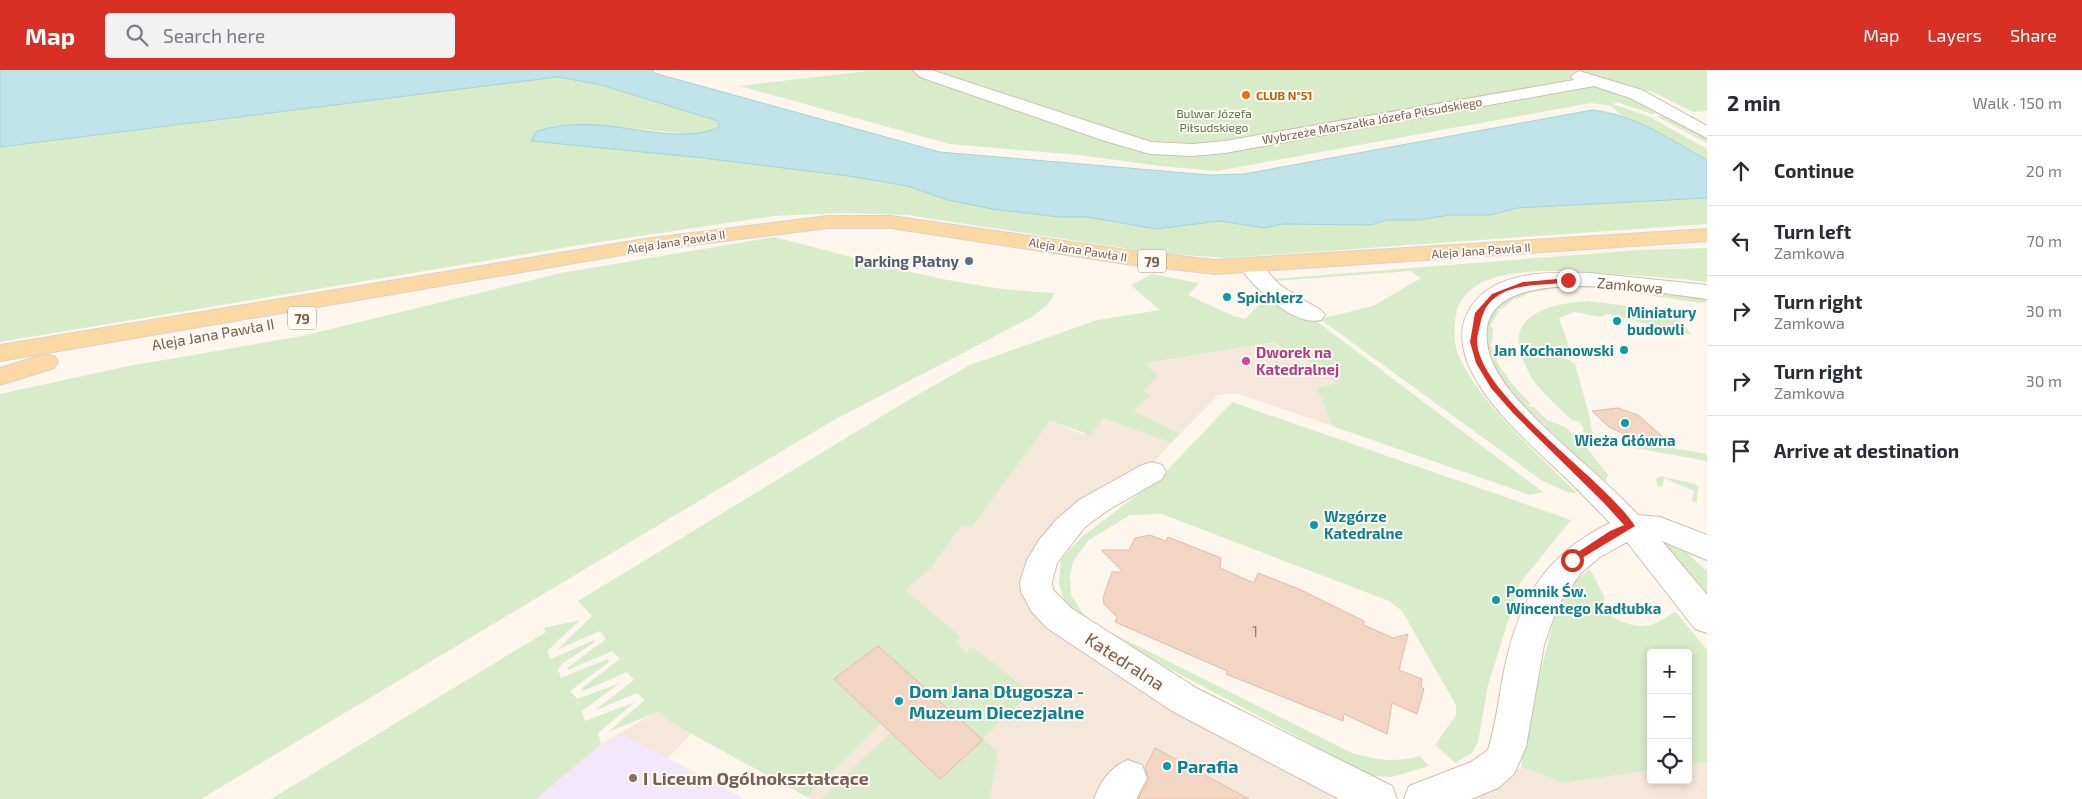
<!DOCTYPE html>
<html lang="en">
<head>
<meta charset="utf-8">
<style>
  :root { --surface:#fff; --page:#f2f2f3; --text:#2b2b33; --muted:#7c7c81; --line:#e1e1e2; --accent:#d93025 }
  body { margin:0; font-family:"Exo 2",sans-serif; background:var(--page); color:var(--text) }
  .controls { position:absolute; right:15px; bottom:15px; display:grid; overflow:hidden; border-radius:5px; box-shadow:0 2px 8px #0003 }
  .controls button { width:45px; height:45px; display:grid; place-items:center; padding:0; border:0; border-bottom:1px solid var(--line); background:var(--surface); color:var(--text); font:25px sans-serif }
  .stop { position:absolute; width:15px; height:15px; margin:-11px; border:4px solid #d93025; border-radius:50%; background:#fff }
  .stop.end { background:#d93025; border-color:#fff; box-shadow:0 1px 5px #0008 }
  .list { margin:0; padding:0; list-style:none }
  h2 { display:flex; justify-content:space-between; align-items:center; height:65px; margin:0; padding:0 20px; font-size:21px }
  h2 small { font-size:16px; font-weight:400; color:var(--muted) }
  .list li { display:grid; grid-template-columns:32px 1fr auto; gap:15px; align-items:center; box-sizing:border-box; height:70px; padding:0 20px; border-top:1px solid var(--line) }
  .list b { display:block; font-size:19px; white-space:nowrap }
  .list p { margin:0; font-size:16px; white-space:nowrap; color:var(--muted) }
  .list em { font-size:16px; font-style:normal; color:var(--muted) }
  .icon { flex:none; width:28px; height:28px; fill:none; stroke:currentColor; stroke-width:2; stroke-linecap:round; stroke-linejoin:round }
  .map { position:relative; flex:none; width:1707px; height:729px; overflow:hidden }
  header { display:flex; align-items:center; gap:30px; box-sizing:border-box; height:70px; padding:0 25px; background:var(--accent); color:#fff }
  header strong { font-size:24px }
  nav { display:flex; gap:28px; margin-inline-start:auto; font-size:18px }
  .search { width:350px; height:45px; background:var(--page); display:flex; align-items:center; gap:12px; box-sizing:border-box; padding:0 18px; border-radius:5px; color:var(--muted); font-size:19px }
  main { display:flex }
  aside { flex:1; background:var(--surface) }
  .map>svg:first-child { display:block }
  .residential { fill:#f5e8da }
  .education { fill:#f3e8fa }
  .green { fill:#d8ecc9 }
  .water { fill:#bfe3e8; stroke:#a5d3da }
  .building { fill:#f3d5c3; stroke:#e6bba3 }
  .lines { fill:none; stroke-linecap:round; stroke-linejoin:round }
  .minor-casing { stroke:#d1beb0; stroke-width:2 }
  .major-casing { stroke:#dad1cd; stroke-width:2 }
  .minor { fill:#fff; fill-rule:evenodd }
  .major { fill:#fbd9a5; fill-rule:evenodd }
  .route { fill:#d93025 }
  .food-dot { fill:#e8710a; stroke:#fffaf3; stroke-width:2 }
  .service-dot { fill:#5c6f8a; stroke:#fffaf3; stroke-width:2 }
  .culture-dot { fill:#0f9aa8; stroke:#fffaf3; stroke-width:2 }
  .hotel-dot { fill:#d1479c; stroke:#fffaf3; stroke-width:2 }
  .education-dot { fill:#8d6e63; stroke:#fffaf3; stroke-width:2 }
  .labels { text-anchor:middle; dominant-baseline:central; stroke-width:4; stroke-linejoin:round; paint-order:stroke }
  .far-food-label { font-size:12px; font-weight:bold; fill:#c56008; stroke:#fffaf3; text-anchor:start }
  .far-park-label { font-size:12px; fill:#537a41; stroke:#fffaf3 }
  .far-street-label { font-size:12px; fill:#7a5c4d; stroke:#fffaf3 }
  .shield { fill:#fffaf3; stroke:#a28b7f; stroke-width:1 }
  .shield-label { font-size:14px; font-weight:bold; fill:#7a5c4d }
  .service-label { font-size:15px; font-weight:bold; fill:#4e5e75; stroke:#fffaf3; text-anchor:end }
  .street-label { font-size:15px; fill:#7a5c4d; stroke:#fffaf3 }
  .culture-label { font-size:15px; font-weight:bold; fill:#0d838f; stroke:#fffaf3; text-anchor:start }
  .hotel-label { font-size:15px; font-weight:bold; fill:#b23c85; stroke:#fffaf3; text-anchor:start }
  .near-number-label { font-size:15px; fill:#987a6a }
  .near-street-label { font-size:18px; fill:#7a5c4d; stroke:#fffaf3 }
  .near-culture-label { font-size:18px; font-weight:bold; fill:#0d838f; stroke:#fffaf3; text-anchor:start }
  .near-education-label { font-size:18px; font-weight:bold; fill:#785e54; stroke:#fffaf3; text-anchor:start }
</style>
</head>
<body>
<header>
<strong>Map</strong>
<div class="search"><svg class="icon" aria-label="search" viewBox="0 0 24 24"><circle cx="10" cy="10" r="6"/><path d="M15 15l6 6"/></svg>Search here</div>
<nav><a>Map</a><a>Layers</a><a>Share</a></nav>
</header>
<main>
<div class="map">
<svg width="1707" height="729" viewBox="0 0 1707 729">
  <rect width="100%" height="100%" fill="#fdf6ec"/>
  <path class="residential" d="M1275 272 1296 289H1307L1336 313 1317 318 1332 356 1236 323 1218 325 1180 364 1132 341 1151 326 1142 321 1145 293Z
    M1103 348 1171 373 1149 398 1081 433 1029 512 1365 729H1130L1117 700 1092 729H811L730 685 877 576 983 669 1031 622 973 577 968 582 956 572 961 567 904 520 932 497 961 456 972 457 1050 351 1084 365Z
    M660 640 668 651 691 664 668 688 744 729H536L601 674Z
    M1707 692V729H1453L1494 715 1521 697 1564 713 1651 700V710H1688V695Z"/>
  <path class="education" d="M623 665 634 670 744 729H536L601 674Z"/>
  <path class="green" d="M876 0H1707V41L1693 42 1651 21 1628 25 1662 43 1652 44 1617 32 1613 34 1650 47 1707 79V90L1622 46 1611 36 1591 33 1217 101 1160 96 1079 85 950 74 739 16Z
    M557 7 598 14 718 51 719 57 707 63 689 64 596 55 554 56 532 71 694 87 849 106 907 116 948 130 1059 147H1087L1156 159 1220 151 1264 158 1283 154 1371 155 1387 150H1419L1449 145H1491L1517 138 1698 127 1707 128V154L1227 188 1156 183 907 145 842 143 774 146 580 175 0 272V77Z
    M1656 46H1667L1707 68V73Z
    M774 167C866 190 959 220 1055 223L1049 233 1032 247 834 350 201 729H0V324L124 297 302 266 561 203Z
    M1707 178V212C1675 208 1644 206 1612 204 1568 202 1459 187 1455 252 1454 265 1454 277 1460 289 1487 342 1536 382 1577 423L1567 422 1541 410 1320 249 1373 236 1421 208 1410 201 1275 211 1273 209 1639 180Z
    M1152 204 1199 213 1188 225 1231 245 1245 249 1265 229H1279L1315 250 1543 422 1530 425 1332 356 1317 318 1336 313 1307 289H1296L1275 272 1146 293 1158 307 1143 321 1151 326 1133 341 1180 364 1171 373 1103 348 1091 365 1050 351 972 457 961 456 932 497 905 520 961 567 956 572 967 582 973 577 1031 622 983 669 998 682 990 729H821L891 662 940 709 982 670 878 576 834 609 881 653 807 727 668 651 660 641 608 662 645 630 637 623 594 641 634 610 627 602 583 621 582 618 620 589 612 581 568 600 567 598 606 569 600 561 557 580 592 546 578 531 905 332 970 295 1097 250 1160 240 1131 215Z
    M1559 216 1609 218 1707 228V232L1700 233 1601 218 1563 217 1529 223 1517 229 1514 228 1502 239H1498L1499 241 1490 256 1493 258 1492 272 1490 274 1498 294 1513 315 1531 334 1528 335 1529 336 1534 337 1547 350 1565 357 1586 377 1608 405 1606 411C1591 407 1565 375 1552 363 1535 346 1517 330 1503 310 1495 300 1490 287 1488 275 1479 229 1524 221 1559 216Z
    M1588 231 1659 240 1664 248 1682 251 1691 265 1607 244 1600 247 1574 242 1559 248 1570 279 1560 281 1562 286 1575 294 1590 348 1593 370 1582 360 1584 359 1579 352 1572 350C1560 339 1547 327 1536 314 1531 309 1528 301 1525 294 1500 246 1551 233 1588 231Z
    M1232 332 1571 450 1520 513 1488 615 1478 672 1472 683 1455 693 1435 675 1456 645V635L1402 541 1389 531 1162 444 1130 445 1089 470 1073 491 1070 506 1071 525 1082 542 1096 555 1352 683C1378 690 1393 693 1420 686L1429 696 1392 707 1371 706 1087 555 1064 530 1059 513 1061 489 1082 467 1163 405Z
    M1626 370 1707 384V391L1629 377Z
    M1660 406 1695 414 1698 417 1697 433 1692 431 1694 421 1664 408 1662 417 1658 416 1656 409Z
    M1667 473 1681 478 1707 501V526L1666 477Z
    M1590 499 1604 526 1606 543C1620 551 1634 559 1651 555 1660 552 1668 545 1676 542L1707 580V692L1688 695V583H1651V700L1564 713 1521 697 1526 661 1556 540 1569 515Z
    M580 550 547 581 551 589 594 570 595 572 563 593 558 599 561 608 608 589 609 592 570 621 577 629 620 613 582 641 585 651 635 632 598 663 601 674 536 729H271L546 562 544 558Z"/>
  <path class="water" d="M0 0H653L654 3 940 82 1210 105 1244 104 1592 40C1634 44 1671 70 1707 90V128L1517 138 1491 145H1449L1419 150H1387L1371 155 1283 154 1264 158 1220 151 1156 159 1087 147H1059L992 139 948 130 907 116 849 106 694 87 531 71 537 61C556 55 577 54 597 55 633 57 687 73 719 57L718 51 598 14 557 7 0 77Z"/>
  <path class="building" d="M1618 338 1638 345 1664 368 1628 366 1609 357 1592 341Z
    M1150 465 1166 471 1168 467 1221 488 1220 498 1254 513 1258 503 1299 519 1364 551V555L1393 568 1408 564 1399 600 1422 609 1421 617 1424 619 1417 644 1392 633 1387 664 1344 644 1343 651 1226 604 1227 601 1115 552 1117 547 1104 534 1103 528 1112 502H1123L1101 480H1129L1135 468Z
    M878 576 983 670 940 709 834 609Z
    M1155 678 1249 729H1138L1149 709 1145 698Z"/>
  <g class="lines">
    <defs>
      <path id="minor" d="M913 0H931L1151 72 1192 74 1225 71 1574 10 1571 6 1579 1 1642 20 1707 56V68L1630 28 1594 16 1225 83 1192 86 1150 84 1105 71 920 7Z
        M1250 189C1263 192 1270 206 1280 215 1293 224 1307 232 1321 240L1325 245 1321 250C1294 257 1253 217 1239 196L1242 191Z
        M1590 203 1707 215V229C1660 224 1497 190 1487 258 1484 283 1497 304 1512 323 1550 368 1598 402 1638 445L1660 447 1707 465V490L1662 471 1707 525V563L1695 559 1627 472 1600 487 1581 503 1558 535 1544 575 1526 677 1514 704 1498 718 1471 729H1404L1409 716 1471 692 1488 680C1496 654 1499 627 1504 601 1518 531 1544 485 1610 453 1595 437 1580 422 1565 407 1528 372 1433 294 1471 237 1495 200 1551 202 1590 203Z
        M1152 392 1162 395 1166 402 1162 409 1108 440 1085 457 1057 493 1052 512 1053 520 1071 538 1198 619 1392 716 1397 729H1339L1172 641 1047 558 1032 542 1021 522 1020 512 1027 490 1039 470 1056 450 1079 430 1142 395Z
        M1128 690 1142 695 1147 708 1136 729H1094C1101 711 1110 697 1128 690Z"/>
      <path id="major" d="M828 146H891L1126 180 1215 190 1707 159V171L1215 204 1126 194 891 158H828L645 181 0 291V275L645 169Z
        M45 284 54 286 58 292 54 298 0 315V298Z"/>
    </defs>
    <use href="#minor" class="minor-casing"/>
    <use href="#major" class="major-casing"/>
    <use href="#minor" class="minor"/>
    <use href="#major" class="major"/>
  </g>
  <path class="route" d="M1568 208 1570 212C1546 216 1517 212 1496 227 1486 234 1482 244 1480 255 1479 260 1477 266 1477 270 1477 325 1604 408 1635 456L1572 494 1568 490 1569 488 1610 461 1624 455 1604 433 1513 343 1491 318 1476 293 1470 272 1475 243 1492 224 1523 212Z"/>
  <circle class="food-dot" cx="1246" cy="25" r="5"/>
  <circle class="service-dot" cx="969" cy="191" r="5"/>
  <g class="culture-dot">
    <circle cx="1227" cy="227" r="5"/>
    <circle cx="1617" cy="251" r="5"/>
    <circle cx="1624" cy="280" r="5"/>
    <circle cx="1625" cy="353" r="5"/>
    <circle cx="1314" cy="455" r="5"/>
    <circle cx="1496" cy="530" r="5"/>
    <circle cx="899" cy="631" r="5"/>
    <circle cx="1167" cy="696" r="5"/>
  </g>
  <circle class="hotel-dot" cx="1246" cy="291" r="5"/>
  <circle class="education-dot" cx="633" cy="708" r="5"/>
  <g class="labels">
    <g class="far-food-label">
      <text x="1256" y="25">CLUB N°51</text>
    </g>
    <g class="far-park-label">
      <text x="1214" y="43">Bulwar Józefa<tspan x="1214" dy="14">Piłsudskiego</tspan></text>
    </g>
    <g class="far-street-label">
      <text transform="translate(1372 50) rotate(-10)">Wybrzeże Marszałka Józefa Piłsudskiego</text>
      <text transform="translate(676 171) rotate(-9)">Aleja Jana Pawła II</text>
      <text transform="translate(1078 179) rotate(9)">Aleja Jana Pawła II</text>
      <text transform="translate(1481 180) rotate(-4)">Aleja Jana Pawła II</text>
    </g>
    <g class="shield">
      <rect x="1138" y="179.5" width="28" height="23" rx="4"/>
      <rect x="288" y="236.5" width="28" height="23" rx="4"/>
    </g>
    <g class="shield-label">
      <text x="1152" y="191">79</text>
      <text x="302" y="248">79</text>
    </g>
    <g class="service-label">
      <text x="959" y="191">Parking Płatny</text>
    </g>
    <g class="street-label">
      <text transform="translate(1630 215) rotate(5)">Zamkowa</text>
      <text transform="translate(213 264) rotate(-10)">Aleja Jana Pawła II</text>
    </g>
    <g class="culture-label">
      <text x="1237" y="227">Spichlerz</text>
      <text x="1627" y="242">Miniatury<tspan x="1627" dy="17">budowli</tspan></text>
      <text x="1614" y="280" text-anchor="end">Jan Kochanowski</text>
      <text x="1625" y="370" text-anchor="middle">Wieża Główna</text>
      <text x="1324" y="446">Wzgórze<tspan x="1324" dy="17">Katedralne</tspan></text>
      <text x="1506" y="521">Pomnik Św.<tspan x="1506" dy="17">Wincentego Kadłubka</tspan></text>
    </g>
    <g class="hotel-label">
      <text x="1256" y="282">Dworek na<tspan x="1256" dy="17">Katedralnej</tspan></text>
    </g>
    <g class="near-number-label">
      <text x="1255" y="561">1</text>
    </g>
    <g class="near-street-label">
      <text transform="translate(1125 591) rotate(33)">Katedralna</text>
    </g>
    <g class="near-culture-label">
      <text x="909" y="621">Dom Jana Długosza -<tspan x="909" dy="21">Muzeum Diecezjalne</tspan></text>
      <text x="1177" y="696">Parafia</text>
    </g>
    <g class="near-education-label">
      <text x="643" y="708">I Liceum Ogólnokształcące</text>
    </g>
  </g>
</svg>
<div class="controls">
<button>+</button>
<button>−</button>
<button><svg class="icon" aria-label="locate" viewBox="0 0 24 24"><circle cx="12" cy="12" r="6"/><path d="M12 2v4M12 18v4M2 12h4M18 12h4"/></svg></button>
</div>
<div class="stop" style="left:1572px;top:490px"></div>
<div class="stop end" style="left:1568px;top:210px"></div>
</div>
<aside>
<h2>2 min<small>Walk · 150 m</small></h2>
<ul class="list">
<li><svg class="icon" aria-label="ahead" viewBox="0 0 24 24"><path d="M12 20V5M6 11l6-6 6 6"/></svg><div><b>Continue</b></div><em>20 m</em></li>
<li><svg class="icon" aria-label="left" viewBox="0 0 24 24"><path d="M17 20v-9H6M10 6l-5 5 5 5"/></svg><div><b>Turn left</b><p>Zamkowa</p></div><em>70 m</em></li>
<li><svg class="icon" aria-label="right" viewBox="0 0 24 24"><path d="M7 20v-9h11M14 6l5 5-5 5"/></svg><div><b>Turn right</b><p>Zamkowa</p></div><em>30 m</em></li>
<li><svg class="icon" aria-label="right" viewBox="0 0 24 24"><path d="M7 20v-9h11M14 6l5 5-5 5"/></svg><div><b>Turn right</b><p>Zamkowa</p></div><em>30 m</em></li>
<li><svg class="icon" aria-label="arrive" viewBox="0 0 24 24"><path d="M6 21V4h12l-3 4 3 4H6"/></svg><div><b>Arrive at destination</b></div></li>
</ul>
</aside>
</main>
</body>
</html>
